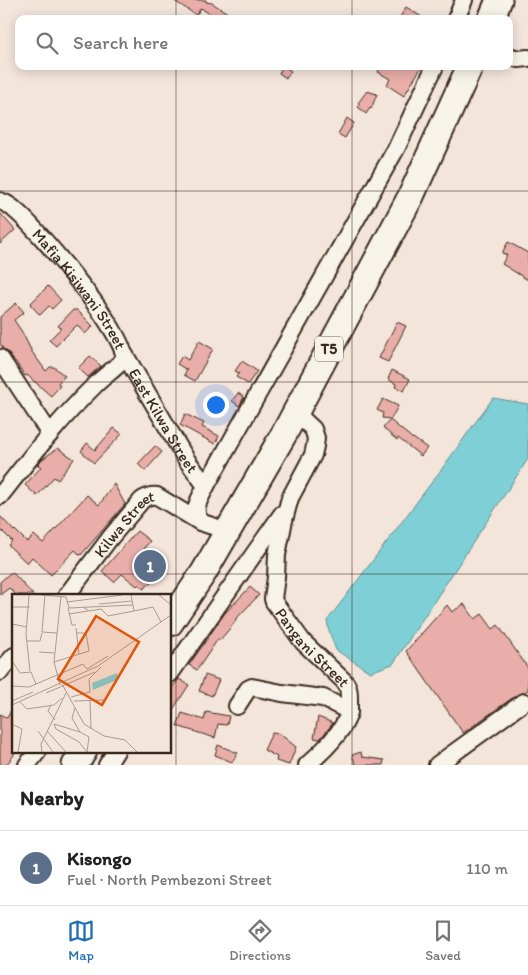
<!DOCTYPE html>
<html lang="en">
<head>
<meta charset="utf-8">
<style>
  :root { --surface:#fff; --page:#f6f6f6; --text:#222; --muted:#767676; --line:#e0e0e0; --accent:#1f6fb2 }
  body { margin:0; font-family:Itim,sans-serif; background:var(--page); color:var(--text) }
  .you { position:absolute; left:215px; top:404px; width:18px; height:18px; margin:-12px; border:4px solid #fff; border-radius:50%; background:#1a73e8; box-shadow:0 0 0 8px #1a73e833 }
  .badge { display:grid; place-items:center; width:32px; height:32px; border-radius:50%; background:var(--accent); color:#fff; font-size:16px; font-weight:700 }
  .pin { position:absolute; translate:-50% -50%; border:2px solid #fff; box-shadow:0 1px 5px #0006 }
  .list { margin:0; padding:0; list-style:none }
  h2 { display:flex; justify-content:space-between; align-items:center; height:65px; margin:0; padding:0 20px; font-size:21px }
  h2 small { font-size:16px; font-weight:400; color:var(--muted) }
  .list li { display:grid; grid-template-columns:32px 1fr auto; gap:15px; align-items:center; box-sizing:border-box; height:75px; padding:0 20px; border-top:1px solid var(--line) }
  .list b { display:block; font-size:19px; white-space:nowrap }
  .list p { margin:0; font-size:16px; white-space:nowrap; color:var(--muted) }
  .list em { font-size:16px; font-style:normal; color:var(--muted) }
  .icon { flex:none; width:28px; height:28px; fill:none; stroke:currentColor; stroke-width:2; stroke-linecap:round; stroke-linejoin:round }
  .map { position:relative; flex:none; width:528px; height:765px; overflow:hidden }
  .search { position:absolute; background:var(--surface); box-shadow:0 2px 12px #0003; left:15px; right:15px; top:15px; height:55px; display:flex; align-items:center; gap:12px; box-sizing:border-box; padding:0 18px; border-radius:10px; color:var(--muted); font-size:19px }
  .sheet { height:140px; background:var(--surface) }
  nav { display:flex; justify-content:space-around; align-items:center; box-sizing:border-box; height:70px; border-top:1px solid var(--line); background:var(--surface); font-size:14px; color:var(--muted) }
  nav a { display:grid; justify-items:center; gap:2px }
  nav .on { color:var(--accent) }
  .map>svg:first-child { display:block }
  .water { fill:#7ed0d6; stroke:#638e8c }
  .building { fill:#e9aea9; stroke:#3b2a1e }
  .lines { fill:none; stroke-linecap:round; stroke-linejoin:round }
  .minor-casing { stroke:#3b2a1e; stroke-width:20 }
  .highway-casing { stroke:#3b2a1e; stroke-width:29 }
  .minor { stroke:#f7f3e8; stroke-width:16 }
  .highway { stroke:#f7f3e8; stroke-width:25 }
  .grid { fill:none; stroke:#3b2a1e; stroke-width:1; stroke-opacity:0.55 }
  .labels { text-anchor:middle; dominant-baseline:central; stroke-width:4; stroke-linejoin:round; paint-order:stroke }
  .shield { fill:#f7f3e8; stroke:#73665b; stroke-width:1 }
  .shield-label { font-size:15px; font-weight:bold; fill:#3b2a1e }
  .street-label { font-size:16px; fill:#3b2a1e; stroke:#f7f3e8 }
  .inset-road { fill:none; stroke:#aa9a8f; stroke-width:1 }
  .view { fill:#df570d; fill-opacity:0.15; stroke:#df570d; stroke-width:2.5 }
  .inset-edge { fill:none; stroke:#3b2a1e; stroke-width:2.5 }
</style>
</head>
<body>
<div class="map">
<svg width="528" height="765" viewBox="0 0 528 765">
  <rect width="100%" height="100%" fill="#f4e5db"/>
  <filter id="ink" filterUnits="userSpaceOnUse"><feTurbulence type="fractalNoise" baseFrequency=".02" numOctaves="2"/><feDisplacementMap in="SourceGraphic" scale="10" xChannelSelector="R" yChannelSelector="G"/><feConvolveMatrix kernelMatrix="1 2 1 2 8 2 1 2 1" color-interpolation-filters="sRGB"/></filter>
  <g filter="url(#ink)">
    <path class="water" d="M493 398 528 404V459L393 664 370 672 336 650 329 631 327 621 441 470Z"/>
    <path class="building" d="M173 0H206V2L212 3 237 19H217L201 8 196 15Z
      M406 7 425 19H399Z
      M283 66 291 71 286 78 279 73Z
      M381 66H422L404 96 387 85 390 79 378 72Z
      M367 91 377 94 371 109 370 108 366 114 358 107 360 105 358 103Z
      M347 118 354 123 345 138 338 134Z
      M0 213 15 230 0 244Z
      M508 242 528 253V280L502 264 507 255 502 253Z
      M48 286 61 300 52 309 49 306 40 315 30 304Z
      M16 303 24 312 14 320 22 332 32 352 46 371 50 367H54L65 376 58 383 60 386 51 396 27 375 25 376 15 361H14L8 352 3 349 0 343V317Z
      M73 310H77L93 326 85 334 77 325 56 346 49 340 61 328 58 326Z
      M397 322 406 326 388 362 379 358Z
      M199 341 213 349 195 381 184 375 187 370 177 364 182 356 188 360Z
      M90 356 101 366 88 377 78 368Z
      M242 361 257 371 248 384 236 377 239 373 235 371Z
      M392 370 410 379 404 391 395 387 396 384 388 379Z
      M238 393 244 397 239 406 232 401Z
      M383 399 398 406 391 419 382 418 383 413 377 410Z
      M185 414 204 423 202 427 219 436 215 444 180 425Z
      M390 420 413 439V438L427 448 421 456 398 438 397 440 383 428Z
      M114 428 122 434 94 463 81 451 87 443 95 450Z
      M155 446 162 452 145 471 138 464Z
      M58 448 74 459 58 480 54 477 37 496 25 485 41 467 38 465 41 460Z
      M114 484 125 504 81 555H80L75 550 51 575 32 557 27 563 8 545 12 541 0 529V516L14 531 15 530 27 542 34 535 43 543 87 495 99 505Z
      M137 531 150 541 144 548 165 562 152 582 143 589 139 584 137 586 122 574 114 582 102 571Z
      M10 573H13L33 595H16L9 588 0 595V582Z
      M250 587 259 595 235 620 236 621 220 640 218 639 197 670 189 665 225 613Z
      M464 604 475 619 482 614 493 629 498 625 528 668V690L525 692 518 694 463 733 406 651 447 605 452 612Z
      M205 675 219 680 212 696 199 691Z
      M179 679 189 685 170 714V690Z
      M14 705V755L6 765H0V714L7 718Z
      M206 712 229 716 227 725 218 724 215 738 177 726 182 713 204 720Z
      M318 717 333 723 320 739 314 738Z
      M272 733 280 734 296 747 289 765 276 761 277 757 264 750Z
      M218 745 238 753 232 762 215 755Z
      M361 752 362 757 384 760 383 765H356L352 755Z"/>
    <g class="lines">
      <defs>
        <g id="minor">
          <path d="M456 19 464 0"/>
          <path d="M509 56 518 59 528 58"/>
          <path id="s1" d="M0 201C6 203 12 207 16 211 37 228 128 336 124 359 115 369 104 376 95 385 60 419 30 458 0 496"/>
          <path id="s2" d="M125 355 186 459 206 486"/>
          <path d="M0 358 50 434"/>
          <path id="s3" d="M295 412 313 429 316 438 315 446 313 455 290 498 284 520 277 555 276 577 273 599 274 602 303 642 344 681C349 687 349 692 349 700 349 704 349 708 349 712 345 730 321 753 307 765"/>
          <path d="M200 522C192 506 200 500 206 486L397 147 435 66"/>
          <path id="s4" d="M67 595 110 538 142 500C147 497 150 495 157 496L200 522 227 531"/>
          <path d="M0 672 14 656"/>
          <path d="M170 674 282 514"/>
          <path d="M237 706 248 689 252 687 282 693 323 698 349 711"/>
          <path d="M27 765 38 751"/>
          <path d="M107 765 116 751"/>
          <path d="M437 765 524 702"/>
        </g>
        <path id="highway" d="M491 19 499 0
          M170 623 204 572 284 434 411 196 470 66
          M75 765 84 751"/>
      </defs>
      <use href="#minor" class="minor-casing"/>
      <use href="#highway" class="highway-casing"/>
      <use href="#minor" class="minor"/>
      <use href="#highway" class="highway"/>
    </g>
  </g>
  <path class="grid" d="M176 0V19M352 0V19M176 66V765M352 66V765M0 191H528M0 382H528M0 574H528"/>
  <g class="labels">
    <rect class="shield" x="315" y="336.5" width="28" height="25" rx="4"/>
    <g class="shield-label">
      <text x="329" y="349">T5</text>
    </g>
    <g class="street-label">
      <text stroke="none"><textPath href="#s1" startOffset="120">Mafia Kisiwani Street</textPath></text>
      <text stroke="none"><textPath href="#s2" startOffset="76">East Kilwa Street</textPath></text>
      <text stroke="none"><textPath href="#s4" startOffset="92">Kilwa Street</textPath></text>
      <text stroke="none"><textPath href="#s3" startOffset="266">Pangani Street</textPath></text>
    </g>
  </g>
  <g transform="translate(12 594)">
    <rect width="159" height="159" fill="#f4e5db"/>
    <path d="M105 79 107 85 81 96 80 89Z" fill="#7ed0d6"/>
    <path class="inset-road" d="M17 1 14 40 18 77M29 1 54 3 57 14 121 11M33 1 30 38 45 39M119 1 122 17 141 13 149 28M147 1 159 11M55 8 110 1M87 10 120 7M0 13H18M71 13 77 17 89 15M56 14 60 31H64M89 15 96 22 122 17M57 20 76 17M0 30 15 33M64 34 67 60M14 47H28L30 39M27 58 42 59M0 67 8 79 19 78 24 90M42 68 77 57 74 39H65M75 75 96 62M50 90 72 130 92 142 113 146 125 158M48 91 42 68 49 2M0 92 17 93 71 70 75 75M34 99 83 78M59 103 78 98 77 85 89 73M0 107 21 98M62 107 92 106M78 107 79 135M8 108 15 115 42 111 50 104M0 111 86 72 159 21M39 111 36 117 43 126M63 114 60 124 68 138 77 143 75 158M0 130 10 135 6 158M42 130 44 135 67 148 75 158M42 130 68 138M26 137 41 158M35 137 54 158M30 158 29 150 54 99"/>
    <path class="view" d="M84 22 127 48 90 111 46 85Z"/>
    <rect width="159" height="159" class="inset-edge"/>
  </g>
</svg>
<div class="you"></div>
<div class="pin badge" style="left:150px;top:566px;background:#5c6f8a">1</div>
<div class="search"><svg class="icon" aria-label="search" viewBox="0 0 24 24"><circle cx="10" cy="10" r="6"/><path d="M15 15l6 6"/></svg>Search here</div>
</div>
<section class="sheet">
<h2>Nearby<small></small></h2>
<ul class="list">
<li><span class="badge" style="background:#5c6f8a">1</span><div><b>Kisongo</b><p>Fuel · North Pembezoni Street</p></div><em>110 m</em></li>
</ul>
</section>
<nav>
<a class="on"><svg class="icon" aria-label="map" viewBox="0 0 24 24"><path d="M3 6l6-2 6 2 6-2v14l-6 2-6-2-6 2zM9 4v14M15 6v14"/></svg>Map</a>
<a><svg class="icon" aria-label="directions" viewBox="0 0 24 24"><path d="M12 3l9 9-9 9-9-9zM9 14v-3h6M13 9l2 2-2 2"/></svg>Directions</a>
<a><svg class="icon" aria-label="saved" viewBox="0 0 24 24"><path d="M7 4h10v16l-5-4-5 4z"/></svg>Saved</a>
</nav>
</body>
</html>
